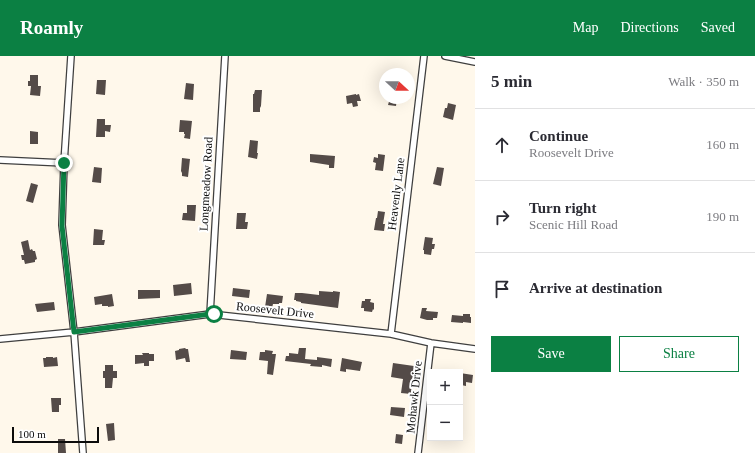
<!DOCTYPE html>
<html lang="en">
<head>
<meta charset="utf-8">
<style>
  :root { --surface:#fff; --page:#f7f7f7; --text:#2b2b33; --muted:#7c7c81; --line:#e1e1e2; --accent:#0b8043 }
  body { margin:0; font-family:Georgia,serif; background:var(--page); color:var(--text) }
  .controls { position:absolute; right:12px; bottom:12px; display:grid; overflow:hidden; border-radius:0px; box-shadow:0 4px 16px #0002 }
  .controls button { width:36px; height:36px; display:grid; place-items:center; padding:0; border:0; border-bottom:1px solid var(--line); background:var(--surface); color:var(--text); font:20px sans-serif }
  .compass { position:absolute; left:379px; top:12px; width:36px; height:36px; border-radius:50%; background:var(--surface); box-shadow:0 4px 16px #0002; rotate:111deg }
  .scale { position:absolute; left:12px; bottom:10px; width:87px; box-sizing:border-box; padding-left:4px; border:2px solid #0c0c0c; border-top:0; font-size:11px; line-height:14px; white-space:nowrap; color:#0c0c0c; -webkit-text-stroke:3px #fff; paint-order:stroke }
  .stop { position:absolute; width:12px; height:12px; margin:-9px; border:3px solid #0b8043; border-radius:50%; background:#fff }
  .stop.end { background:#0b8043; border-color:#fff; box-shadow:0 1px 4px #0008 }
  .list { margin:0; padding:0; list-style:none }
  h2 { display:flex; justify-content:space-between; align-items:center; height:52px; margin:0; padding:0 16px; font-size:17px }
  h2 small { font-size:13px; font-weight:400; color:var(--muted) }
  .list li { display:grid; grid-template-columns:26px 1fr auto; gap:12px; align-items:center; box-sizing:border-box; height:72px; padding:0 16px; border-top:1px solid var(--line) }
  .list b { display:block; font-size:15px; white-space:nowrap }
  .list p { margin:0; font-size:13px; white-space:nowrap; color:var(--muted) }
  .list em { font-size:13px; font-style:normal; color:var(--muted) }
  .actions { display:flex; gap:8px; padding:12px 16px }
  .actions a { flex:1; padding:9px 0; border:1px solid var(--accent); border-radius:0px; text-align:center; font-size:14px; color:var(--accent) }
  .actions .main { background:var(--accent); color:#fff }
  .icon { flex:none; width:22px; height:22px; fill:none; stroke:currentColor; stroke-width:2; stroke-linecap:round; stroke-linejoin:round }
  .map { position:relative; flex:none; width:475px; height:397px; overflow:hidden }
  header { display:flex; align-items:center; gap:24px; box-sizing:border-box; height:56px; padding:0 20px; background:var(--accent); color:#fff }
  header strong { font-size:19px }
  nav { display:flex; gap:22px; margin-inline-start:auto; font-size:14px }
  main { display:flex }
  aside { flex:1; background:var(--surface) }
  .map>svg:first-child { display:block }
  .building { fill:#544b48 }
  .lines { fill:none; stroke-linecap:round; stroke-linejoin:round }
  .minor-casing { stroke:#3f3f3f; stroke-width:8 }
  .minor { stroke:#fff; stroke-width:5.5 }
  .route { stroke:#0b8043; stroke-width:5 }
  .labels { text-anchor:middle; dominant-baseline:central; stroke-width:4; stroke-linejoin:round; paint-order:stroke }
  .street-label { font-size:12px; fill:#0c0c0c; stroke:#fff }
</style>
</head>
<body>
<header>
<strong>Roamly</strong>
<nav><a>Map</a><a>Directions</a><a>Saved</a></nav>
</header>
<main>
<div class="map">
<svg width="475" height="397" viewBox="0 0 475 397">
  <rect width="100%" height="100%" fill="#fff8eb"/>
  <path class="building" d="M30 19H38V30H41L40 40 30 39 31 30H28V25H30Z
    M97 24H106L105 39 96 38Z
    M186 27 194 28 193 44 184 43Z
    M255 34H262L261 50 260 52V56H253V38H254Z
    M356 38V39L359 38 361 45H357L358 50 353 51 352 47 347 48 346 40Z
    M390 42H397L396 50 388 49Z
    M448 47 456 49 453 64 443 61 445 52H447Z
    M97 63H105V69H111L110 76 105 75V81H96Z
    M180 64 192 65 190 83 184 82 185 78H184V76H179Z
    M30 75 38 76V88H30Z
    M250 84 258 85 257 97H258L257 103 248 101Z
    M310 98 335 100 334 112H329V109L310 106Z
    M378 98 385 99 383 115 375 114 376 107 373 106 374 101 378 102Z
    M182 102 190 103 188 121 182 120V117L181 115Z
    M94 111 102 112 101 127 92 126Z
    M437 111 444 112 441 130 433 128Z
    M31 127 38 129 33 147 26 145Z
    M187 149H196L195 165 182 164 183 157H187Z
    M378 155 385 156 383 168H385L384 175 374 174 376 162H377Z
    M237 157H246L245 166H248L247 173H236Z
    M94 173 103 174 102 184H105L104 189H93Z
    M425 181 433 182 432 188H435L434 193H432L431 199 424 198V194H423Z
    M28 184 30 194 32 193 33 195H35L37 203 35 204V206L25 208 24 204H22L21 199H24L21 186Z
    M191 227 192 238 174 240 173 229Z
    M233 232 250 234 249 242 232 240Z
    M138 234H160V242L138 243Z
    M319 235 333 236V235L340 236 338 252 301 247V246L296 245V244H294L295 237H302L319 239Z
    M112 238 114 250 108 251V250H102V248L95 249 94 241Z
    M267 238 283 240 282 247H279V248H273L272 252 265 251Z
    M365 243H371L370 246 374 247V254L373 253 372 256 364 255V252H361L362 245H365Z
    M54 246 55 254 37 256 35 248Z
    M422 252H427L426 255 438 256 437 262H433V264H427L420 262Z
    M463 258H470V261H471V267L463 266V267L451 266 452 259 463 260Z
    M185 292 186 293H188L190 306H186L185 302 176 304 175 295 179 294V293Z
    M299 292H306L305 303 317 304V301L332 303 331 311 322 309V311L310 310 311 308 285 305 286 300H289V297L298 298Z
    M231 294 247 296 246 304 230 303Z
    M265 294 273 295 272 298H276L273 319 267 318 268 305 259 304 260 296H265Z
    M142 297H149V298H154V305H149V310H144V307L135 308V299H143Z
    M46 301H53V302L57 301 58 310 44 311 43 302H46Z
    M342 302 362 306 360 315 346 313V316L340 315Z
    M393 307 414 310 411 338 401 337 403 323 391 321Z
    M105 309H113V315H117V322H113L112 332H105V322H103V315H105Z
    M460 317 473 319 472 327 466 326V330L461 329V326H460Z
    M51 342H61V349H59V356H52Z
    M391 351 405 352 404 361 390 359Z
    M114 367 115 384 108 385 106 368Z
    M396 378 403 379 402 388 395 387Z
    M58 383H65L66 397H58Z"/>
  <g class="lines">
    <defs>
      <path id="minor" d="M71 0 64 107 62 169 74 276 83 397
        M445 0 475 6
        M0 104 64 107
        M210 258 225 0
        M391 278 424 0
        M0 283 74 276 210 258 391 278 431 287 475 293
        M418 397 431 287"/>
    </defs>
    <use href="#minor" class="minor-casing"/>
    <use href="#minor" class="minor"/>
  </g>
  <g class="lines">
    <path class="route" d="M64 107 62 170 74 276 210 258H214"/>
  </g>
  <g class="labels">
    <g class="street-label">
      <text transform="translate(206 128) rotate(-87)">Longmeadow Road</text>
      <text transform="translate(396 138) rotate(-83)">Heavenly Lane</text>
      <text transform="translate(275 254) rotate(6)">Roosevelt Drive</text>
      <text transform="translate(414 341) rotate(-84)">Mohawk Drive</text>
    </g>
  </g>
</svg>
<div class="controls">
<button>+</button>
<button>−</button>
</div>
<svg class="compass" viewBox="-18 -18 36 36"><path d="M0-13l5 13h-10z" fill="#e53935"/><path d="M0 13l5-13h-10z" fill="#7c7c81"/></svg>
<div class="scale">100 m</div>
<div class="stop" style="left:214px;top:258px"></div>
<div class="stop end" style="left:64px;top:107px"></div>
</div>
<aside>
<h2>5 min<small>Walk · 350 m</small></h2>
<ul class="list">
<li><svg class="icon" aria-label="ahead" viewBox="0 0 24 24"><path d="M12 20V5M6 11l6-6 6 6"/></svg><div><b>Continue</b><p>Roosevelt Drive</p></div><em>160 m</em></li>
<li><svg class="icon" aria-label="right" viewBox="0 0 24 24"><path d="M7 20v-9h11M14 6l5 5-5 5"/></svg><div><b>Turn right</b><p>Scenic Hill Road</p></div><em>190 m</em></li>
<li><svg class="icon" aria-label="arrive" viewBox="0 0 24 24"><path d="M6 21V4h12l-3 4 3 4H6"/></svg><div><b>Arrive at destination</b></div></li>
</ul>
<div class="actions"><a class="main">Save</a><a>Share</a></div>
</aside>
</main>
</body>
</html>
